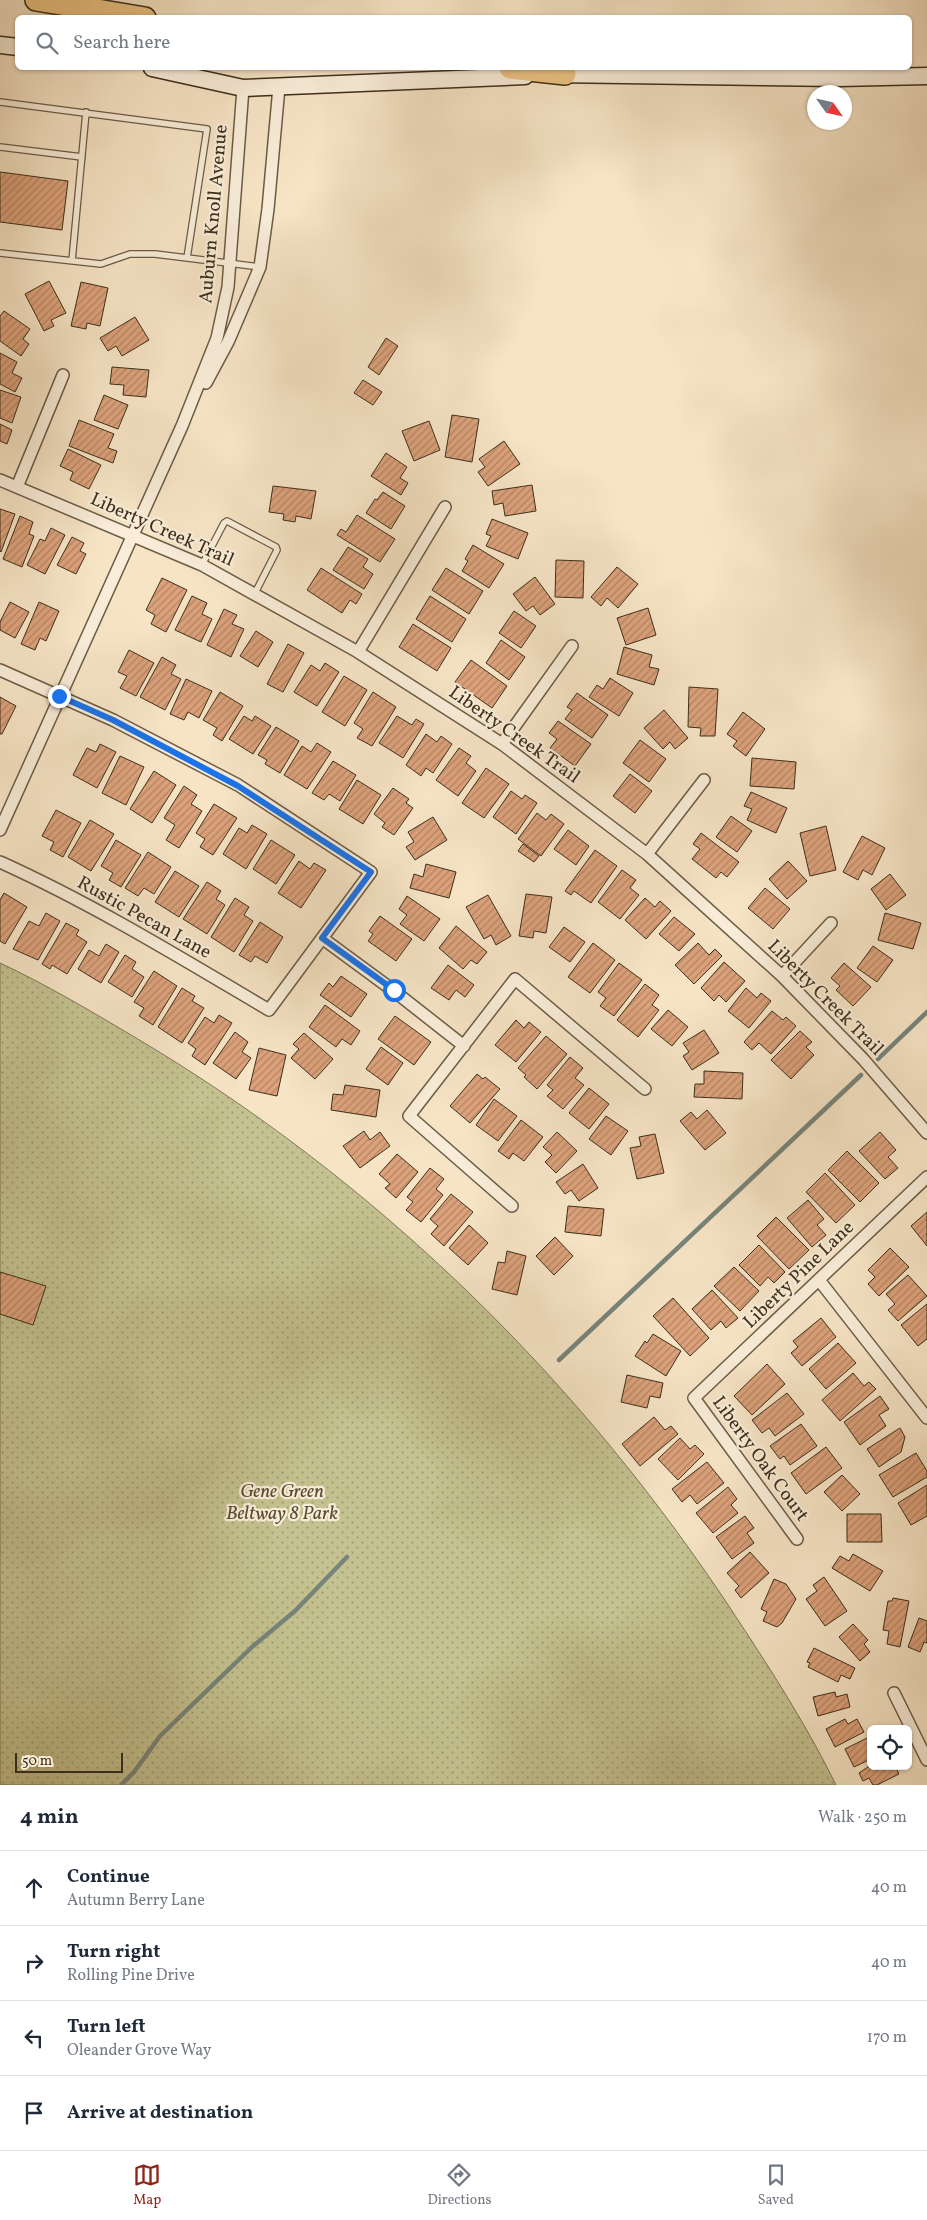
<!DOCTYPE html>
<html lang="en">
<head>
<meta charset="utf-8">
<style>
  :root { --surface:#fff; --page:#f6f6f7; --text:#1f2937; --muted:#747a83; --line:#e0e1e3; --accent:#8f2418 }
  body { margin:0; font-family:Vollkorn,serif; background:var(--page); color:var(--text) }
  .controls { position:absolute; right:15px; bottom:15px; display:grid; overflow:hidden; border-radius:8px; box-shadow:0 1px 4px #0004 }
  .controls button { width:45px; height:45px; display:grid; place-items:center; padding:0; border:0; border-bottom:1px solid var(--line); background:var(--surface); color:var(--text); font:25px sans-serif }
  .compass { position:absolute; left:807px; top:85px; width:45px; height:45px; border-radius:50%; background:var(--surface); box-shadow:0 1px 4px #0004; rotate:124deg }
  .scale { position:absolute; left:15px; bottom:12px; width:108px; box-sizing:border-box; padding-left:5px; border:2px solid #3d2f1b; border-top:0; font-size:14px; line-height:18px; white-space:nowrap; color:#3d2f1b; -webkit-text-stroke:4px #f9edd9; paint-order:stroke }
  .stop { position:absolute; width:15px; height:15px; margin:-11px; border:4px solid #1a73e8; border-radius:50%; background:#fff }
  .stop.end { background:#1a73e8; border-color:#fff; box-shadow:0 1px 5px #0008 }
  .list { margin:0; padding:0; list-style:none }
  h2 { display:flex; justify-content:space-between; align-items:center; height:65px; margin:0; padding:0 20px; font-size:21px }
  h2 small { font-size:16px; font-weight:400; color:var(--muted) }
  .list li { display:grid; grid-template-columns:32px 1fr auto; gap:15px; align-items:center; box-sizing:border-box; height:75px; padding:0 20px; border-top:1px solid var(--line) }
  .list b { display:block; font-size:19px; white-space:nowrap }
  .list p { margin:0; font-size:16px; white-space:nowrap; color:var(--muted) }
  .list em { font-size:16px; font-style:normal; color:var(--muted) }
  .icon { flex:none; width:28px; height:28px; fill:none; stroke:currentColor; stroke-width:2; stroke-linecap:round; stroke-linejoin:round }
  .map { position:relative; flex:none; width:927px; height:1785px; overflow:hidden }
  .search { position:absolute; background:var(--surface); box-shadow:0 1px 4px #0004; left:15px; right:15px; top:15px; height:55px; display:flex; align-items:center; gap:12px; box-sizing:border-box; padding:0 18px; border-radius:8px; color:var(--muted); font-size:19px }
  .sheet { height:365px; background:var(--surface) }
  nav { display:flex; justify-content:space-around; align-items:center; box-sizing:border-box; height:70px; border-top:1px solid var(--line); background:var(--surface); font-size:14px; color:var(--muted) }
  nav a { display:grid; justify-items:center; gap:2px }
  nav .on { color:var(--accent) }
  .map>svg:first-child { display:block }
  .park { fill:url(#park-dots); stroke:#807856 }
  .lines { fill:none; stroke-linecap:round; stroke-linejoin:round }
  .stream { stroke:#77847b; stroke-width:4.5 }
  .building { fill:url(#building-hatch); stroke:#3d2f1b }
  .lane-casing { stroke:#6b5c46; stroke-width:8 }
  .street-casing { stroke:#6b5c46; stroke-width:14 }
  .secondary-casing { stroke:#3d2f1b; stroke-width:19 }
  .highway-casing { stroke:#3d2f1b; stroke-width:24 }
  .lane { stroke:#f9edd9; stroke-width:5.5 }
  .street { stroke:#f9edd9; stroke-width:11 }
  .secondary { stroke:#f9edd9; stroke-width:16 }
  .highway { stroke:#ebc282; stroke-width:21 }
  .route { stroke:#1a73e8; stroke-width:6 }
  .labels { text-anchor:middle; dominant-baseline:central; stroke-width:4.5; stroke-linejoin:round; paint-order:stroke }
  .street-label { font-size:19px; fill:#3d2f1b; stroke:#f9edd9 }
  .park-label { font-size:19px; font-style:italic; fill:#584c32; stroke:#f9edd9 }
</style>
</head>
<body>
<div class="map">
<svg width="927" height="1785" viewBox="0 0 927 1785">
  <defs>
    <pattern id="park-dots" width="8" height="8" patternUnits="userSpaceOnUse" patternTransform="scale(1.25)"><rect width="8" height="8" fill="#c4c290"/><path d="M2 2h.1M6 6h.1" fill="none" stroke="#a09e75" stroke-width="1.8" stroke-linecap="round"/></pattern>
    <pattern id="building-hatch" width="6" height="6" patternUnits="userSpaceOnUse" patternTransform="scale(1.25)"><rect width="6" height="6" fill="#dca27b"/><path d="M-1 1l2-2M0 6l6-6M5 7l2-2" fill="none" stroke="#b48464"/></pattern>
  </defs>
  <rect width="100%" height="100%" fill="#f6e4c5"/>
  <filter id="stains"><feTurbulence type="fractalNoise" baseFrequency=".004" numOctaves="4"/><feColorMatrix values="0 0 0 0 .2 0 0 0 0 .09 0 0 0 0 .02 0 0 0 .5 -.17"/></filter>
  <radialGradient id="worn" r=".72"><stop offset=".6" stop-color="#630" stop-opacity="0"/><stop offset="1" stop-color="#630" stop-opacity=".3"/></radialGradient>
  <path class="park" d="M0 963C45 984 89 1010 131 1035 376 1179 583 1382 738 1620 773 1673 808 1728 836 1785H0Z"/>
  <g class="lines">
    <path class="stream" d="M878 1059 927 1012
      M559 1360 861 1075
      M121 1785 134 1772 160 1736 252 1647 295 1611 347 1557"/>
  </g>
  <path class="building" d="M0 172 68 181 62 230 0 222Z
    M49 281 66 313 51 320 54 326 44 331 25 294Z
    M81 282 108 288 100 326 87 323 86 329 71 326Z
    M4 311 30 329 23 339 29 344 21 356 0 341V316Z
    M135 317 149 340 122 356 116 346 108 351 100 338Z
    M386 338 398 346 379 375 368 367Z
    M0 353 17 362 12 373 22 378 15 392 0 384Z
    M112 367 149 370 146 397 123 395 124 385 110 384Z
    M363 380 382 392 373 405 354 393Z
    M0 390 21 397 12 423 0 418Z
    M104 395 128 405 118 429 94 420Z
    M452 415 479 419 472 462 445 457Z
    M79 420 114 434 108 448 117 451 113 463 69 446Z
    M429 421 440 450 414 461 402 431Z
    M0 424 12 430 7 444 0 441Z
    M504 441 520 464 488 486 478 472 485 467 479 459Z
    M68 449 101 465 89 489 70 480 73 472 60 466Z
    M386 453 407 467 400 478 408 483 401 495 371 476Z
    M532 485 536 511 505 516 503 503 494 505 492 491Z
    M273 486 316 491 311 519 296 516 295 522 283 520 284 514 269 512Z
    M383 492 405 506 391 529 366 513 375 499 377 500Z
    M0 509 15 514 1 552 0 551Z
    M357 515 395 539 380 562 337 535 341 529 346 532Z
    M20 516 33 522 29 534 34 536 22 567 3 559Z
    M492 519 528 533 518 559 486 546 491 536 486 534Z
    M51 528 65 535 45 574 27 565 40 539 45 541Z
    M72 537 84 543 80 551 86 554 76 574 57 565Z
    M473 545 504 564 489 588 462 571 468 561 465 559Z
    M348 547 368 559 363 567 373 574 364 589 333 570Z
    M556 560 584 561 583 598 555 597Z
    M617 567 638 584 618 608 607 598 601 606 591 597Z
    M321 568 362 594 356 604 350 600 342 613 307 590Z
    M446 568 483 591 469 614 432 590Z
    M535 577 555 604 540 615 533 606 526 611 513 594Z
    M162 578 187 590 166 632 151 624 155 615 146 610Z
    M192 596 207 603 202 614 212 619 201 642 175 630Z
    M430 596 466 619 452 642 416 619Z
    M10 602 29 612 15 638 0 630V622Z
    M39 602 59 611 46 641 40 638 35 650 21 644Z
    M648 608 656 635 626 645 617 618Z
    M224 609 237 615 232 624 244 629 231 657 207 645Z
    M514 611 536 626 521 648 499 633Z
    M413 624 451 648 437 671 399 647Z
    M256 631 273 642 258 667 240 656Z
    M501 640 525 657 509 680 486 663Z
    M288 644 304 653 283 692 267 684Z
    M624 647 652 655 649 667 659 669 654 685 617 674Z
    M129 650 154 663 136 696 120 688 127 676 118 672Z
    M162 657 176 665 171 674 181 679 165 710 140 697Z
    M471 660 507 686 492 708 455 682Z
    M325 663 339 672 317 706 294 692 311 665 320 671Z
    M344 676 367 690 345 726 322 712Z
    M610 678 633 693 619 716 589 697 597 685 603 689Z
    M186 679 212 691 199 718 188 712 184 720 170 714Z
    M689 687 718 689 715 736H700L701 728 688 727Z
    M220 692 243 706 222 741 213 735 217 728 203 720Z
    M373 692 396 707 372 746 357 738 363 729 354 723Z
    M577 693 608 715 592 738 565 719 572 710 567 707Z
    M0 697 16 706 2 734H0Z
    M664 710 688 738 675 749 670 742 663 749 644 728Z
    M743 712 765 729 746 756 733 746 737 741 727 734Z
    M244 716 252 721 255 716 271 726 253 754 229 739Z
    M397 716 412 725 416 719 424 724 403 758 379 743Z
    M558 721 591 744 575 766 550 748 557 739 549 733Z
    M276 727 299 741 280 773 265 764 267 760 258 755Z
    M426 734 437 742 441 736 452 744 433 773 426 768 421 776 406 765Z
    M640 740 666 759 649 782 623 763Z
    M317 743 331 752 307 789 284 775 302 746 311 752Z
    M100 744 116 752 97 788 73 775 87 748 96 752Z
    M459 748 471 756 466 763 476 771 458 796 436 780Z
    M120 756 144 767 126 805 102 793Z
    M752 758 796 762 794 789 750 786Z
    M333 761 356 775 340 801 329 794 324 800 312 793Z
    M486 768 509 784 484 818 462 803Z
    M154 771 176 785 152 823 130 809Z
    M630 774 652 791 635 813 613 796Z
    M357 780 381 795 363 824 339 809Z
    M184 786 197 795 191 804 202 811 179 848 166 840 175 825 164 818Z
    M393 788 409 799 406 803 413 808 394 835 382 827 385 823 374 814Z
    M511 791 522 799 525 795 537 803 516 834 493 817Z
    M751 792 787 808 776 833 747 820 752 809 744 806Z
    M214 804 237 818 213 855 200 847 205 839 196 833Z
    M56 810 81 823 63 857 50 850 54 842 42 836Z
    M537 813 546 820 551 814 564 824 541 856 518 839Z
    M731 816 752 831 737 852 716 837Z
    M433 817 447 840 415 860 406 847 414 842 408 832Z
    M90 820 114 834 91 871 68 857Z
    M252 825 267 834 246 869 223 854 239 828 247 833Z
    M826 826 836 870 810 876 800 833Z
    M568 830 589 846 576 865 554 849Z
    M701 833 739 862 727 877 721 872 716 878 692 859 700 849 693 844Z
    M862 836 885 848 872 875 863 870 858 880 843 872Z
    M116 840 141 855 121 887 109 880 113 873 101 866Z
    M271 840 295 855 276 884 253 869Z
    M523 844 539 856 534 862 518 851Z
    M595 850 617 866 591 903 574 891 571 895 565 891Z
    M148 852 171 867 154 894 144 888 138 896 125 888Z
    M299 861 310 869 314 863 326 870 301 908 278 893Z
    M788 861 807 881 787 899 769 879Z
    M426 864 456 872 449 898 410 888 414 874 423 877Z
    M622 870 636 880 630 888 639 895 620 919 598 902Z
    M175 871 199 886 179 917 155 902Z
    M890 874 906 895 886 910 871 889Z
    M207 882 221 891 216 899 225 905 207 934 183 919Z
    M765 888 790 909 773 929 748 908Z
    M4 893 27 907 5 944 0 941V900Z
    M526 894 552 897 546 933 534 931 533 938 519 936Z
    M488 895 511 936 496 945 491 935 484 939 466 907Z
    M407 896 440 919 424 941 400 924 407 915 399 909Z
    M235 898 249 907 244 915 253 921 234 952 211 937Z
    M645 898 655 907 660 901 671 911 646 939 625 920Z
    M46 913 60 921 38 960 13 949 29 921 39 926Z
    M885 913 921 923 913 949 878 940Z
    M380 916 412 939 396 961 368 941 373 934 369 931Z
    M674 917 695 934 679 951 659 934Z
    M260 922 283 937 267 963 255 956 251 962 239 955Z
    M66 923 79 930 76 935 87 942 67 974 52 965 50 969 42 964Z
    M456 926 487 952 477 964 471 960 463 969 439 948Z
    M564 927 585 942 570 962 549 947Z
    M593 943 615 960 590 993 568 977Z
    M698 943 709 955 715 949 722 956 694 984 675 965Z
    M106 944 119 952 101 983 78 969 89 950 99 956Z
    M873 946 893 960 877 982 857 968Z
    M125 955 136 962 132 969 144 977 132 997 108 982Z
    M724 962 745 981 726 1002 719 995 714 1001 701 988Z
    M619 963 642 980 614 1016 600 1006 606 998 598 992Z
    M844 963 871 987 853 1006 836 990 840 986 831 978Z
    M448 965 474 985 465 997 456 990 449 1000 431 988Z
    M154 971 177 986 153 1025 139 1016 144 1008 134 1002Z
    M341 976 367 994 351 1017 320 995 329 983 333 987Z
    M645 984 659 995 652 1005 659 1010 638 1037 617 1020Z
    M182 988 195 996 192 1001 204 1008 182 1043 158 1027Z
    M746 988 757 998 761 993 771 1001 749 1028 728 1011Z
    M325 1005 360 1031 351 1045 342 1039 336 1047 309 1027Z
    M668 1010 688 1027 672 1046 651 1029Z
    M772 1011 783 1020 786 1017 796 1026 771 1054 759 1043 752 1050 744 1042Z
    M219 1015 232 1023 205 1065 192 1056 196 1049 188 1043 205 1017 214 1023Z
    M395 1016 431 1042 414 1065 378 1039Z
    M516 1020 524 1028 529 1022 541 1032 516 1062 495 1045Z
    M704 1030 719 1053 692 1070 683 1056 689 1052 683 1043Z
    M800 1031 812 1042 806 1047 814 1055 791 1079 771 1060Z
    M235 1032 248 1042 242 1052 251 1058 236 1079 213 1063Z
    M304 1033 333 1059 315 1079 291 1058 299 1049 293 1044Z
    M546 1036 567 1054 537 1089 524 1077 526 1075 518 1068Z
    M381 1047 403 1063 388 1085 366 1069Z
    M259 1048 286 1055 277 1096 249 1090Z
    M570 1057 583 1068 575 1078 584 1085 563 1109 547 1096 553 1090 547 1085Z
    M704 1071 743 1073 742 1099 694 1097 695 1084H704Z
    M477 1074 483 1079 485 1077 500 1089 470 1123 450 1106Z
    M345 1085 380 1090 376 1117 331 1110 333 1094 343 1095Z
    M589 1088 609 1104 589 1129 569 1113Z
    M494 1099 517 1116 498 1141 476 1125Z
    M707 1110 726 1133 705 1150 680 1121 691 1112 697 1119Z
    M606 1116 628 1131 611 1155 589 1139Z
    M521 1120 543 1137 524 1161 513 1153 509 1159 498 1151Z
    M364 1131 370 1140 380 1132 390 1146 360 1168 343 1146Z
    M557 1132 577 1151 556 1173 545 1162 552 1155 543 1147Z
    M880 1132 896 1150 888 1157 898 1168 885 1179 859 1151Z
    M655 1134 664 1173 637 1179 630 1148 641 1146 639 1137Z
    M847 1151 879 1183 860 1202 828 1170Z
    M397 1154 418 1172 396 1198 385 1188 390 1184 379 1174Z
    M583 1164 598 1188 579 1201 571 1190 565 1194 556 1182Z
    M430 1168 444 1179 436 1189 443 1195 421 1222 406 1210 413 1202 407 1197Z
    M825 1173 855 1205 836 1223 806 1192Z
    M451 1194 473 1212 444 1246 431 1234 438 1226 430 1219Z
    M808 1200 824 1219 817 1225 826 1235 812 1247 787 1218Z
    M568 1206 604 1209 601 1236 565 1232Z
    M927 1212V1246L911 1226Z
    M776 1217 809 1250 789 1269 757 1236Z
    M469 1225 488 1243 468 1265 449 1248Z
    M555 1237 573 1256 554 1275 536 1256Z
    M759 1245 785 1272 774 1283 768 1277 760 1286 739 1265Z
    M890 1248 909 1267 879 1296 868 1284 875 1277 868 1270Z
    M507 1251 526 1256 517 1295 492 1289 498 1262 505 1263Z
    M734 1267 759 1291 740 1311 714 1286Z
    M0 1272 46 1286 33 1325 0 1314Z
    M908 1275 927 1296 898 1321 888 1310 895 1304 886 1294Z
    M712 1290 738 1318 726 1328 721 1321 711 1330 692 1309Z
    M673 1298 709 1338 690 1356 653 1316Z
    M927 1304V1339L918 1346 901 1325Z
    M821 1318 836 1337 802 1366 791 1353 798 1347 793 1341Z
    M653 1334 681 1351 666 1376 635 1356 645 1341 647 1343Z
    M838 1343 856 1363 826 1389 809 1369Z
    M767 1364 785 1384 752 1415 734 1396Z
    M853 1373 864 1386 869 1382 876 1389 840 1421 822 1400Z
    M627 1375 663 1383 660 1398 650 1396 647 1408 621 1402Z
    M787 1393 804 1414 775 1436 769 1428 762 1433 752 1420Z
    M880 1396 889 1409 879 1415 886 1426 860 1445 844 1422Z
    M654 1417 665 1430 671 1426 678 1434 640 1466 622 1444Z
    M801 1424 817 1446 790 1465 784 1456 780 1459 770 1446Z
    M900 1428 905 1437 901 1452 879 1467 867 1449Z
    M680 1438 690 1449 695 1445 704 1454 678 1480 658 1459Z
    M826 1447 842 1468 806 1494 791 1473Z
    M916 1453 927 1471V1477L893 1497 879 1475Z
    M707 1462 724 1483 697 1504 690 1495 682 1502 672 1489Z
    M842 1475 860 1494 842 1511 824 1492Z
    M927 1485V1516L911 1525 898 1503Z
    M728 1487 737 1499 731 1505 738 1513 713 1533 696 1513Z
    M847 1514H881L882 1542H847Z
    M745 1516 754 1528 747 1533 754 1543 732 1559 716 1537Z
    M750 1552 769 1573 741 1598 735 1590 739 1586 727 1573Z
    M853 1554 883 1571 870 1591 832 1568 840 1556 849 1561Z
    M824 1577 847 1611 825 1626 806 1599 817 1591 813 1585Z
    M774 1579 786 1584 796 1599 782 1623 777 1627 763 1621 767 1612 761 1609Z
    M893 1598 909 1601 900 1647 887 1644 889 1631 883 1630 888 1601H892Z
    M919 1618 927 1621V1643L924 1642 920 1652 908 1647Z
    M853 1624 868 1640 864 1644 870 1652 860 1661 839 1637Z
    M814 1648 855 1668 850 1679 841 1675 838 1682 808 1667 810 1663 807 1662Z
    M835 1692 836 1697 847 1694 850 1707 818 1716 813 1697Z
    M845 1719 848 1724 857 1719 864 1732 835 1747 826 1729Z
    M871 1736V1759L854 1767 845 1749Z
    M871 1765 895 1766 899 1774 877 1785H873L869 1778 863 1781 859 1773Z"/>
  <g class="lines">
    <defs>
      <path id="lane" d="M0 102 207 129 187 258
        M0 147 82 157
        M0 253 101 264 130 254H155L260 267
        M72 261 86 112
        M202 565 224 523 227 521 276 547 277 550 255 593"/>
      <path id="street" d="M206 383 228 342 260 267 268 209 279 87
        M0 480 202 565 358 652 502 744 647 854 782 976 863 1059 927 1133
        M17 487 63 375
        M358 652 445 507
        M0 670 113 720 238 785 371 872 269 1010C181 958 93 904 0 862
        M502 744 572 646
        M0 830 182 426 217 338 228 287 243 88
        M647 854 704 780
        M322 938 394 991 464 1046
        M782 976 831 923
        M512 1206 409 1116 515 979 645 1089
        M819 1280 927 1418
        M797 1539 694 1398 927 1177
        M894 1693 927 1760"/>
      <path id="secondary" d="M0 45 18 47
        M152 68 243 88 525 76
        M554 74 839 78 927 76"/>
      <path id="highway" d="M36 0 145 18
        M510 68 565 74"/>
    </defs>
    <use href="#lane" class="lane-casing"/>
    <use href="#street" class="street-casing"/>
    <use href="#secondary" class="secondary-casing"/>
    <use href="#highway" class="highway-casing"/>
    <use href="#lane" class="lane"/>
    <use href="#street" class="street"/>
    <use href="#secondary" class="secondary"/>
    <use href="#highway" class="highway"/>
  </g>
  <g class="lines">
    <path class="route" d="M59 696 113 720 238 786 371 872 322 938 394 990"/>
  </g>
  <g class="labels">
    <g class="street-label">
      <text transform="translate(214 214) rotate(-85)">Auburn Knoll Avenue</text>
      <text transform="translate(162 530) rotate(24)">Liberty Creek Trail</text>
      <text transform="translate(514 735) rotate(35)">Liberty Creek Trail</text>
      <text transform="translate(144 918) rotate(29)">Rustic Pecan Lane</text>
      <text transform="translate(825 998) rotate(45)">Liberty Creek Trail</text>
      <text transform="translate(799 1275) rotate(-44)">Liberty Pine Lane</text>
      <text transform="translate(760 1459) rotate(54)">Liberty Oak Court</text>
    </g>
    <g class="park-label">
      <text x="282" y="1492">Gene Green<tspan x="282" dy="22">Beltway 8 Park</tspan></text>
    </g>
  </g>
  <rect width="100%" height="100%" filter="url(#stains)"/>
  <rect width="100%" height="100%" fill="url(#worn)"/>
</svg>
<div class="controls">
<button><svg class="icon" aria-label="locate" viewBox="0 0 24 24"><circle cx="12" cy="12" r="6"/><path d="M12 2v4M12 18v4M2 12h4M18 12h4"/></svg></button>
</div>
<svg class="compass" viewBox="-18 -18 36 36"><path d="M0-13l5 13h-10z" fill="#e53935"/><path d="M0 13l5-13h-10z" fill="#747a83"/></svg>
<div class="scale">50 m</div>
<div class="stop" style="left:394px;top:990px"></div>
<div class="stop end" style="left:59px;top:696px"></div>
<div class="search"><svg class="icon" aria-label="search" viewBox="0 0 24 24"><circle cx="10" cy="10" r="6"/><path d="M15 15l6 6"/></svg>Search here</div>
</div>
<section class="sheet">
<h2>4 min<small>Walk · 250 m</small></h2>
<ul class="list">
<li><svg class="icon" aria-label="ahead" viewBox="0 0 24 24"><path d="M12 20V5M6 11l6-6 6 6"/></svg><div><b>Continue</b><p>Autumn Berry Lane</p></div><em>40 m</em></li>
<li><svg class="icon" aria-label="right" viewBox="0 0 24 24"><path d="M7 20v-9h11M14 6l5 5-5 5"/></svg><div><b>Turn right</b><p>Rolling Pine Drive</p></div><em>40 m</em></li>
<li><svg class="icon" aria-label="left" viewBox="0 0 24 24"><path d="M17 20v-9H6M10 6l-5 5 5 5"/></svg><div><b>Turn left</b><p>Oleander Grove Way</p></div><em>170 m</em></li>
<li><svg class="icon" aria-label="arrive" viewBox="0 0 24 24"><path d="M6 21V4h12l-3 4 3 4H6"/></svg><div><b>Arrive at destination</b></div></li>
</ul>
</section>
<nav>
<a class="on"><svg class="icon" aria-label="map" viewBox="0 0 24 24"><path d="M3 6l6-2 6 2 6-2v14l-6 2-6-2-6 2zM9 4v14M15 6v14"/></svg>Map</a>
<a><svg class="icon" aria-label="directions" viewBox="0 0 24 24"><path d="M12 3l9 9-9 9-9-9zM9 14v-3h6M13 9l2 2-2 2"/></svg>Directions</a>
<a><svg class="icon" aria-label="saved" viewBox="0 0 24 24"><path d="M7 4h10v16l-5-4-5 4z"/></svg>Saved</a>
</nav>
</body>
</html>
